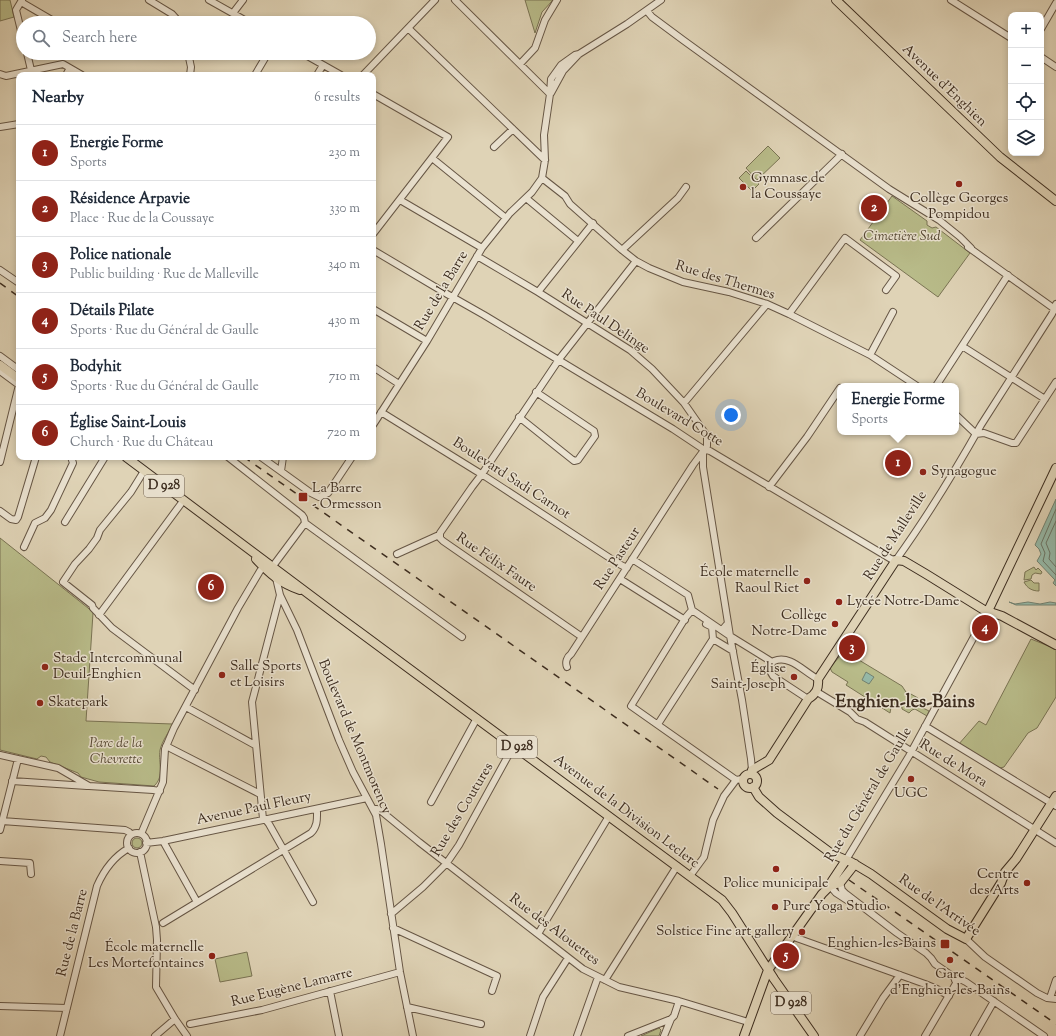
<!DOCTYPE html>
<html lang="en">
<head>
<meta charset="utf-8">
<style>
  :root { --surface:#fff; --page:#f6f6f7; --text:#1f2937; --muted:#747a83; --line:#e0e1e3; --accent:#8f2418 }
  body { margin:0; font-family:"Sorts Mill Goudy",serif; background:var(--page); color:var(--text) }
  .controls { position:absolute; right:12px; top:12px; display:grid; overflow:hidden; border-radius:8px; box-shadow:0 2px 6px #0003 }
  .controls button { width:36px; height:36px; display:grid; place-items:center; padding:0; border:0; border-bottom:1px solid var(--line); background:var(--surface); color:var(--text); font:20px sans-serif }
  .you { position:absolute; left:731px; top:415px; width:14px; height:14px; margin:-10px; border:3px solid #fff; border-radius:50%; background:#1a73e8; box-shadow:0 0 0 6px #1a73e833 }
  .badge { display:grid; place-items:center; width:26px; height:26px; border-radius:50%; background:var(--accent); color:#fff; font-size:13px; font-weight:700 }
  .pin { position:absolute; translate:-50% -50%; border:2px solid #fff; box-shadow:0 1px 4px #0006 }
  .popup { position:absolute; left:837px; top:383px; width:122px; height:52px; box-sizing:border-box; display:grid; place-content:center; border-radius:8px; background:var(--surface); filter:drop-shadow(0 1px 3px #0005); font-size:13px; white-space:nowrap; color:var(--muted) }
  .popup b { font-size:15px; color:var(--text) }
  .popup::after { content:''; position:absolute; left:50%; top:100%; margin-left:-8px; border:8px solid transparent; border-top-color:var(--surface) }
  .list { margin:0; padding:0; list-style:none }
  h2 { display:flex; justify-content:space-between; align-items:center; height:52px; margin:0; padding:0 16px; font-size:17px }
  h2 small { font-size:13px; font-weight:400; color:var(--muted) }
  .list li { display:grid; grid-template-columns:26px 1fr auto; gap:12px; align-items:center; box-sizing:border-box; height:56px; padding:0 16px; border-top:1px solid var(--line) }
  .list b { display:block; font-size:15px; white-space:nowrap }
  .list p { margin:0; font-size:13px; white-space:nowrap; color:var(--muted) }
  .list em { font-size:13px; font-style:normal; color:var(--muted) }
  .icon { flex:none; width:22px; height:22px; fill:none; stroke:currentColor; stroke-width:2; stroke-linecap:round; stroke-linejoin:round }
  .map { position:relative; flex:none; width:1056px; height:1036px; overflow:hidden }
  .search { position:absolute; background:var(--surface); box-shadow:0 2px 6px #0003; left:16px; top:16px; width:360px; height:44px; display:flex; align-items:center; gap:10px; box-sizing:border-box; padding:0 14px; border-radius:22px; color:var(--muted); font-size:15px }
  .panel { position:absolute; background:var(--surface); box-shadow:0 2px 6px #0003; left:16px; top:72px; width:360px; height:388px; border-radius:8px }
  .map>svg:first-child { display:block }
  .green { fill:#b8bb89; stroke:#7a7454 }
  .water { fill:#95b9a8; stroke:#728171 }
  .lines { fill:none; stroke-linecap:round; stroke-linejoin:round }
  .shore { stroke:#697364; stroke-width:1 }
  .minor-casing { stroke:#665645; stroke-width:8 }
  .major-casing { stroke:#3d2d1f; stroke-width:10 }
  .minor { stroke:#eae2d0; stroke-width:6 }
  .major { stroke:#dfd3b6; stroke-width:8 }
  .rail { stroke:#3d2d1f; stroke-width:1.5; stroke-dasharray:7 7; stroke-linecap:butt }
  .poi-dot { fill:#8f2418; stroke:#eae2d0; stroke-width:1.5 }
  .labels { text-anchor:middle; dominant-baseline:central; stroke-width:3; stroke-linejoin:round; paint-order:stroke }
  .shield { fill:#eae2d0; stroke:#716354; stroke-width:1 }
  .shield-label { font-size:13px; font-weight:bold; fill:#3d2d1f }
  .street-label { font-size:14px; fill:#3d2d1f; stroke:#eae2d0 }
  .poi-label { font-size:14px; fill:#3d2d1f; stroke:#eae2d0; text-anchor:start }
  .park-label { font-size:14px; font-style:italic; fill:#564934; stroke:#eae2d0 }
  .district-label { font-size:18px; font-weight:bold; fill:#3d2d1f; stroke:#eae2d0 }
</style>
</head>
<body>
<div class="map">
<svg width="1056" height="1036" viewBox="0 0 1056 1036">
  <rect width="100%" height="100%" fill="#dfd3b6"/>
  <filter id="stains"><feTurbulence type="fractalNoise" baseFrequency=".005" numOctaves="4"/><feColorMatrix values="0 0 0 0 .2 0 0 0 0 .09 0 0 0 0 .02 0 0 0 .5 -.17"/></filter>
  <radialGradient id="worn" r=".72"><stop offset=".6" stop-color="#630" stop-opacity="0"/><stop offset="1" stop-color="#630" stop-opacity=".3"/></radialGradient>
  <path class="green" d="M0 0H10L14 17 0 21Z
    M525 0H553L542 12 535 33Z
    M768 146 780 158 757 180 746 168Z
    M746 171 759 184 752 191 739 178Z
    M892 196 927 221V225L932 228 936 227 970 253 938 297 860 240Z
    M0 538 88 608 93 613 86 721 173 724C169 732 162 741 160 750 158 763 165 776 154 786L99 782 81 777 78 773 50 762 46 757 41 756 37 759 0 750Z
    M1034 567 1036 570 1038 568 1042 572 1041 574 1035 573 1032 575 1031 579 1024 580 1025 572Z
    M1031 580 1034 583H1039V591C1032 591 1027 588 1024 582Z
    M1031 639 1056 649V697L1037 728 1028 733 1004 767 1000 768 958 745 979 721 986 725Z
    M844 651 902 686 908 695 909 693 918 698 916 702 917 705 929 711 927 716 915 709 912 710 909 713 902 709V707H891L890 713 846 685 848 682 832 672 830 668Z
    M132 843a5 5 0 1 1 10 0a5 5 0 1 1-10 0Z
    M247 952 252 976 220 982 215 959Z
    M659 1028 661 1030 659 1036H641Z"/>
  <path class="water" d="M1056 499V586L1053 583 1055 580 1037 561 1041 554 1039 549 1035 545Z
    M1009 602 1015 604 1028 602 1040 604 1050 602 1056 603V605H1016Z
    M866 672 874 677 869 684 862 680Z"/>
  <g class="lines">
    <path class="shore" d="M1056 509 1041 544 1045 553 1043 561 1056 575
      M1056 521 1046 543 1050 553 1049 559 1056 567"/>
    <defs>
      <path id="minor" d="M22 0 16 10 23 39
        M149 0 172 14 180 23
        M209 0 250 23
        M455 0 550 94
        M951 0 1011 38
        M21 2 57 23
        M647 11 652 17 683 40 889 189 939 220 960 237 971 248
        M233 13 243 0
        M408 28 545 160
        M1041 29 1056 3
        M27 53 31 70
        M135 53 147 56 157 53
        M188 53 191 67 190 75
        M302 53 341 75
        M1041 57 1056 67
        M520 64 535 48 545 20 557 0
        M0 74 6 76 63 64 82 75
        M66 75 70 68
        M255 75 268 53
        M317 75 323 65
        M363 75 435 0
        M551 93 563 71 579 54 627 24 661 0
        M373 94 448 137 373 234
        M0 127 19 124
        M494 147 513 129
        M432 158 506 218
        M542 178 565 196 570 204 622 250 636 261 649 268 683 282 729 292 767 304 789 314 870 355 917 386
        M526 198 578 241
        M400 200 482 248
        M756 238 842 154
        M968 247 1056 310
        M373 250 447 294 484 315 673 429 703 449 710 451 891 559 896 560C927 517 955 471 981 425L1052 314 1056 304
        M622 250 678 198 686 187
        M477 256 538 292 630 350 652 369 684 403 707 436V446L693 465 571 654C567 657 565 662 567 667
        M0 270 19 283
        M538 292 593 223
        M373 309 427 341
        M789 314 845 238 896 276 886 290
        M962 346 1045 399
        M870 355 893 312
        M0 356 19 370
        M373 367 399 384
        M0 371 19 385
        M936 386 1008 275
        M684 403 767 304
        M381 412 486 477 619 564 627 568
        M956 415 976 434 984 433 1012 443H1016L1056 382
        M519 417 574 461 578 460 595 436 594 431 536 392
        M373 425 427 341 482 248 510 213 532 192 542 178 545 160 544 135 550 94 551 79 561 65 575 55 579 54
        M703 452V467L728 623 722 630
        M228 457 302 515 304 518 305 523
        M261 457 311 493 319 497 328 493 352 457
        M0 462 19 385
        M144 471 131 492 100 530 97 538 89 549 75 564 63 582 92 605 93 608 112 628 195 690
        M281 471 283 457
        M769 487 807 437 840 388
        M0 511 11 519 16 520 18 517 36 457
        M65 522 105 457
        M305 523 462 637
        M24 547 35 523 45 518 51 510 73 463 71 457
        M397 554 439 535
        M632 559 688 595 692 610 730 636 742 700 751 759 752 770
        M270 570 305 523
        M276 578 280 595 297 630 339 740 353 772 376 815 381 844 400 972 413 1036
        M620 579 685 620
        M692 610 686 617 631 706 729 775 736 780 742 779
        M99 615 183 501
        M728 623 730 636 772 662
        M706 624 712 627 713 639 733 651
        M582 637 443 541 440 538V533L472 487 482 474 560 358 636 261
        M817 692 850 712 857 719 865 722 1056 843
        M808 699 773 676C769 671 769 665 774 661 790 654 805 673 818 679
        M186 707 255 745
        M658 724 713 639
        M925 726 1056 806
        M166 746 260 794
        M0 755 58 768 89 786 153 790 160 791
        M12 781 87 786
        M431 802 477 718
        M373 809H377L381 811 419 842 583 969 619 987 679 1001 748 1022
        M263 819 252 702 280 595
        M265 819 269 824 313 902
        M2 821 125 830 129 832 131 835
        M0 830 18 759
        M127 843a10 10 0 1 1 20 0a10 10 0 1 1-20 0Z
        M141 834 163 782 165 749 174 728 238 608 260 571 265 565
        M163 841 197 902
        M146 843 163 841 367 798
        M140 852 156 927 157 940 156 987 175 1019 187 1036
        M846 860 909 756 988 611
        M0 861 30 863 31 874
        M690 876 704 857 713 820 724 796 736 780
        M840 883 842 890 846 894 897 933 926 953 931 958 935 964 958 980
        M830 886 836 893 856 906
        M391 914 423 887 446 864 459 845 514 745
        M163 923 311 833C318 826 317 818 317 809
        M393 928 497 976 492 991
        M538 934 609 816
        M791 936 925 984 937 989 949 996
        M966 939 985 957 1037 993 1047 998 1056 999
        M605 980 677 866
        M955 980H962L966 982 1044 1036
        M330 991 339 1036
        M1050 998 1056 980
        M0 1006 67 1008
        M407 1007 481 1024
        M190 1024 262 1010 400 972
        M60 1036 97 886C104 870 113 857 129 848
        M155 1036 175 1019
        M530 1036 543 997 568 958
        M577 1036 598 977
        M628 1036 671 1019 674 1016 679 1001
        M664 1036 671 1019
        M860 1036 883 998 900 975
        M925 1036 958 980
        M974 1036 994 1001"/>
      <path id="major" d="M836 0 1000 157 1056 201
        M0 365 19 379
        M126 457 338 616 722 900 732 913 774 979 814 1036
        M256 559C270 574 280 583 300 590
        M988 611 1056 468
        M751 773 752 770 769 760 808 699C816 694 819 689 818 679L896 560 904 561 926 574 984 610 1002 616 1056 645
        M743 781a7 7 0 1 1 14 0a7 7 0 1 1-14 0Z
        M753 787 759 797 777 813 832 854 851 862 871 874 947 929 966 939 1001 883 1005 872 1016 859 1056 796
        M830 886 832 881 846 860
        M744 1036 768 970 822 894 830 886 840 883 855 864"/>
    </defs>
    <use href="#minor" class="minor-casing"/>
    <use href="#major" class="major-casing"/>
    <use href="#minor" class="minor"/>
    <use href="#major" class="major"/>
    <path class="rail" d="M0 283 19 297
      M244 457 718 789
      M849 880 1056 1024"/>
  </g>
  <g class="poi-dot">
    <circle cx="959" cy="184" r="4"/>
    <circle cx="743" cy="187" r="4"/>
    <circle cx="923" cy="472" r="4"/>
    <rect x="298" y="492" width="10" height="10" rx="2"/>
    <circle cx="807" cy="581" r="4"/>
    <circle cx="839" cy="602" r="4"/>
    <circle cx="835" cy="624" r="4"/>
    <circle cx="45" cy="667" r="4"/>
    <circle cx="222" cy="675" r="4"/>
    <circle cx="794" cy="677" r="4"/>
    <circle cx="40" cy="703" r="4"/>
    <circle cx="911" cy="779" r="4"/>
    <circle cx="776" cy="869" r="4"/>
    <circle cx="1027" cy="883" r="4"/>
    <circle cx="775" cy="907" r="4"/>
    <circle cx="802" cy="932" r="4"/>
    <rect x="940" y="939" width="10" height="10" rx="2"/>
    <circle cx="212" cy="956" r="4"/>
    <circle cx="950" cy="960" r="4"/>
  </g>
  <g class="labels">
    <g class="shield">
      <rect x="144" y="475" width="40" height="22" rx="3"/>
      <rect x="497" y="736" width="40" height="22" rx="3"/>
      <rect x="771" y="992" width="40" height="22" rx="3"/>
    </g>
    <g class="shield-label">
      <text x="164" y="486">D 928</text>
      <text x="517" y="747">D 928</text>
      <text x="791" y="1003">D 928</text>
    </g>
    <g class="street-label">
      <text transform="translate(944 86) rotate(44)">Avenue d'Enghien</text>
      <text transform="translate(725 281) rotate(17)">Rue des Thermes</text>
      <text transform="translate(442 291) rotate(-59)">Rue de la Barre</text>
      <text transform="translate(605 322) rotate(34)">Rue Paul Delinge</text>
      <text transform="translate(679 418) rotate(31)">Boulevard Cotte</text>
      <text transform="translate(511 479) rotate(33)">Boulevard Sadi Carnot</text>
      <text transform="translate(896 536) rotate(-57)">Rue de Malleville</text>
      <text transform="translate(618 559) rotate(-57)">Rue Pasteur</text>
      <text transform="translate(496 563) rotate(34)">Rue Félix Faure</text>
      <text transform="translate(354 737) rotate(67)">Boulevard de Montmorency</text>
      <text transform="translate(953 764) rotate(32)">Rue de Mora</text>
      <text transform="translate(869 795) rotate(-59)">Rue du Général de Gaulle</text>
      <text transform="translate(254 809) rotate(-12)">Avenue Paul Fleury</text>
      <text transform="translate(463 810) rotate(-59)">Rue des Coutures</text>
      <text transform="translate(626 812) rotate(37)">Avenue de la Division Leclerc</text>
      <text transform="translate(939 906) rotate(35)">Rue de l'Arrivée</text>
      <text transform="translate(554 930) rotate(37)">Rue des Alouettes</text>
      <text transform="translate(73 933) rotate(-76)">Rue de la Barre</text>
      <text transform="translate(292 988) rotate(-14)">Rue Eugène Lamarre</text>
    </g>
    <g class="poi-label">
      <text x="751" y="179">Gymnase de<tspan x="751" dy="16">la Coussaye</tspan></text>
      <text x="959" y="199" text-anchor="middle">Collège Georges<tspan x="959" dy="16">Pompidou</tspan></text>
      <text x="931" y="472">Synagogue</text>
      <text x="312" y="489">La Barre<tspan x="312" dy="16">- Ormesson</tspan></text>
      <text x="799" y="573" text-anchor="end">École maternelle<tspan x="799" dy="16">Raoul Riet</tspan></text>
      <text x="847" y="602">Lycée Notre-Dame</text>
      <text x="827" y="616" text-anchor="end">Collège<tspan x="827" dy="16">Notre-Dame</tspan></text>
      <text x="53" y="659">Stade Intercommunal<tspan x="53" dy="16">Deuil-Enghien</tspan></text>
      <text x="230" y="667">Salle Sports<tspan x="230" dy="16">et Loisirs</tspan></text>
      <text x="786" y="669" text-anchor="end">Église<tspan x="786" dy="16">Saint-Joseph</tspan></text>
      <text x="48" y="703">Skatepark</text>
      <text x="911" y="794" text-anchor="middle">UGC</text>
      <text x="1019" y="875" text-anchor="end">Centre<tspan x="1019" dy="16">des Arts</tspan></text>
      <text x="776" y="884" text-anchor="middle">Police municipale</text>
      <text x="783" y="907">Pure Yoga Studio</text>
      <text x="794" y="932" text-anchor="end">Solstice Fine art gallery</text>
      <text x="936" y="944" text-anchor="end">Enghien-les-Bains</text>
      <text x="204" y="948" text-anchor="end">École maternelle<tspan x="204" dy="16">Les Mortefontaines</tspan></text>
      <text x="950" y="975" text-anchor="middle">Gare<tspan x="950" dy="16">d'Enghien-les-Bains</tspan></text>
    </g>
    <g class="park-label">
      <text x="902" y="237">Cimetière Sud</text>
      <text x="116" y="744">Parc de la<tspan x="116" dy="16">Chevrette</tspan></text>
    </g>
    <g class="district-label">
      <text x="905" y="703">Enghien-les-Bains</text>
    </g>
  </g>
  <rect width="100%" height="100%" filter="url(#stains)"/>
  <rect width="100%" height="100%" fill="url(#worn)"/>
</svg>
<div class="controls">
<button>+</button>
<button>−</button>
<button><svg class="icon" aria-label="locate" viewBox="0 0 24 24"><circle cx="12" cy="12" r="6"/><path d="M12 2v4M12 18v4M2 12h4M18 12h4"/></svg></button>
<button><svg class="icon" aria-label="layers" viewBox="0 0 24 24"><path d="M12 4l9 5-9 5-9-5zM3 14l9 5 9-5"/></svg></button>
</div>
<div class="you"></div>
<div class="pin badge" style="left:898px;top:463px">1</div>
<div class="popup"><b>Energie Forme</b>Sports</div>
<div class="pin badge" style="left:874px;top:208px">2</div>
<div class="pin badge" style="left:852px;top:648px">3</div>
<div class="pin badge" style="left:985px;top:628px">4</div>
<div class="pin badge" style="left:786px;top:956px">5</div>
<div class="pin badge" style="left:211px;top:587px">6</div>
<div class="search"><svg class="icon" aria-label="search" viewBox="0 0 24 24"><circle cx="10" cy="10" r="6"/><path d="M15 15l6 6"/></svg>Search here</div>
<section class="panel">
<h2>Nearby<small>6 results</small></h2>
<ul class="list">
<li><span class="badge">1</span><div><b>Energie Forme</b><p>Sports</p></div><em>230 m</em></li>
<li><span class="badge">2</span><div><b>Résidence Arpavie</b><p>Place · Rue de la Coussaye</p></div><em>330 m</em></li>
<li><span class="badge">3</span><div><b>Police nationale</b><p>Public building · Rue de Malleville</p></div><em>340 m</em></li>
<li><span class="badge">4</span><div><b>Détails Pilate</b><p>Sports · Rue du Général de Gaulle</p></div><em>430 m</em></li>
<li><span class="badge">5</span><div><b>Bodyhit</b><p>Sports · Rue du Général de Gaulle</p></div><em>710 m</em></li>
<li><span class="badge">6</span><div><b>Église Saint-Louis</b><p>Church · Rue du Château</p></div><em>720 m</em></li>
</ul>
</section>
</div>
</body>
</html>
